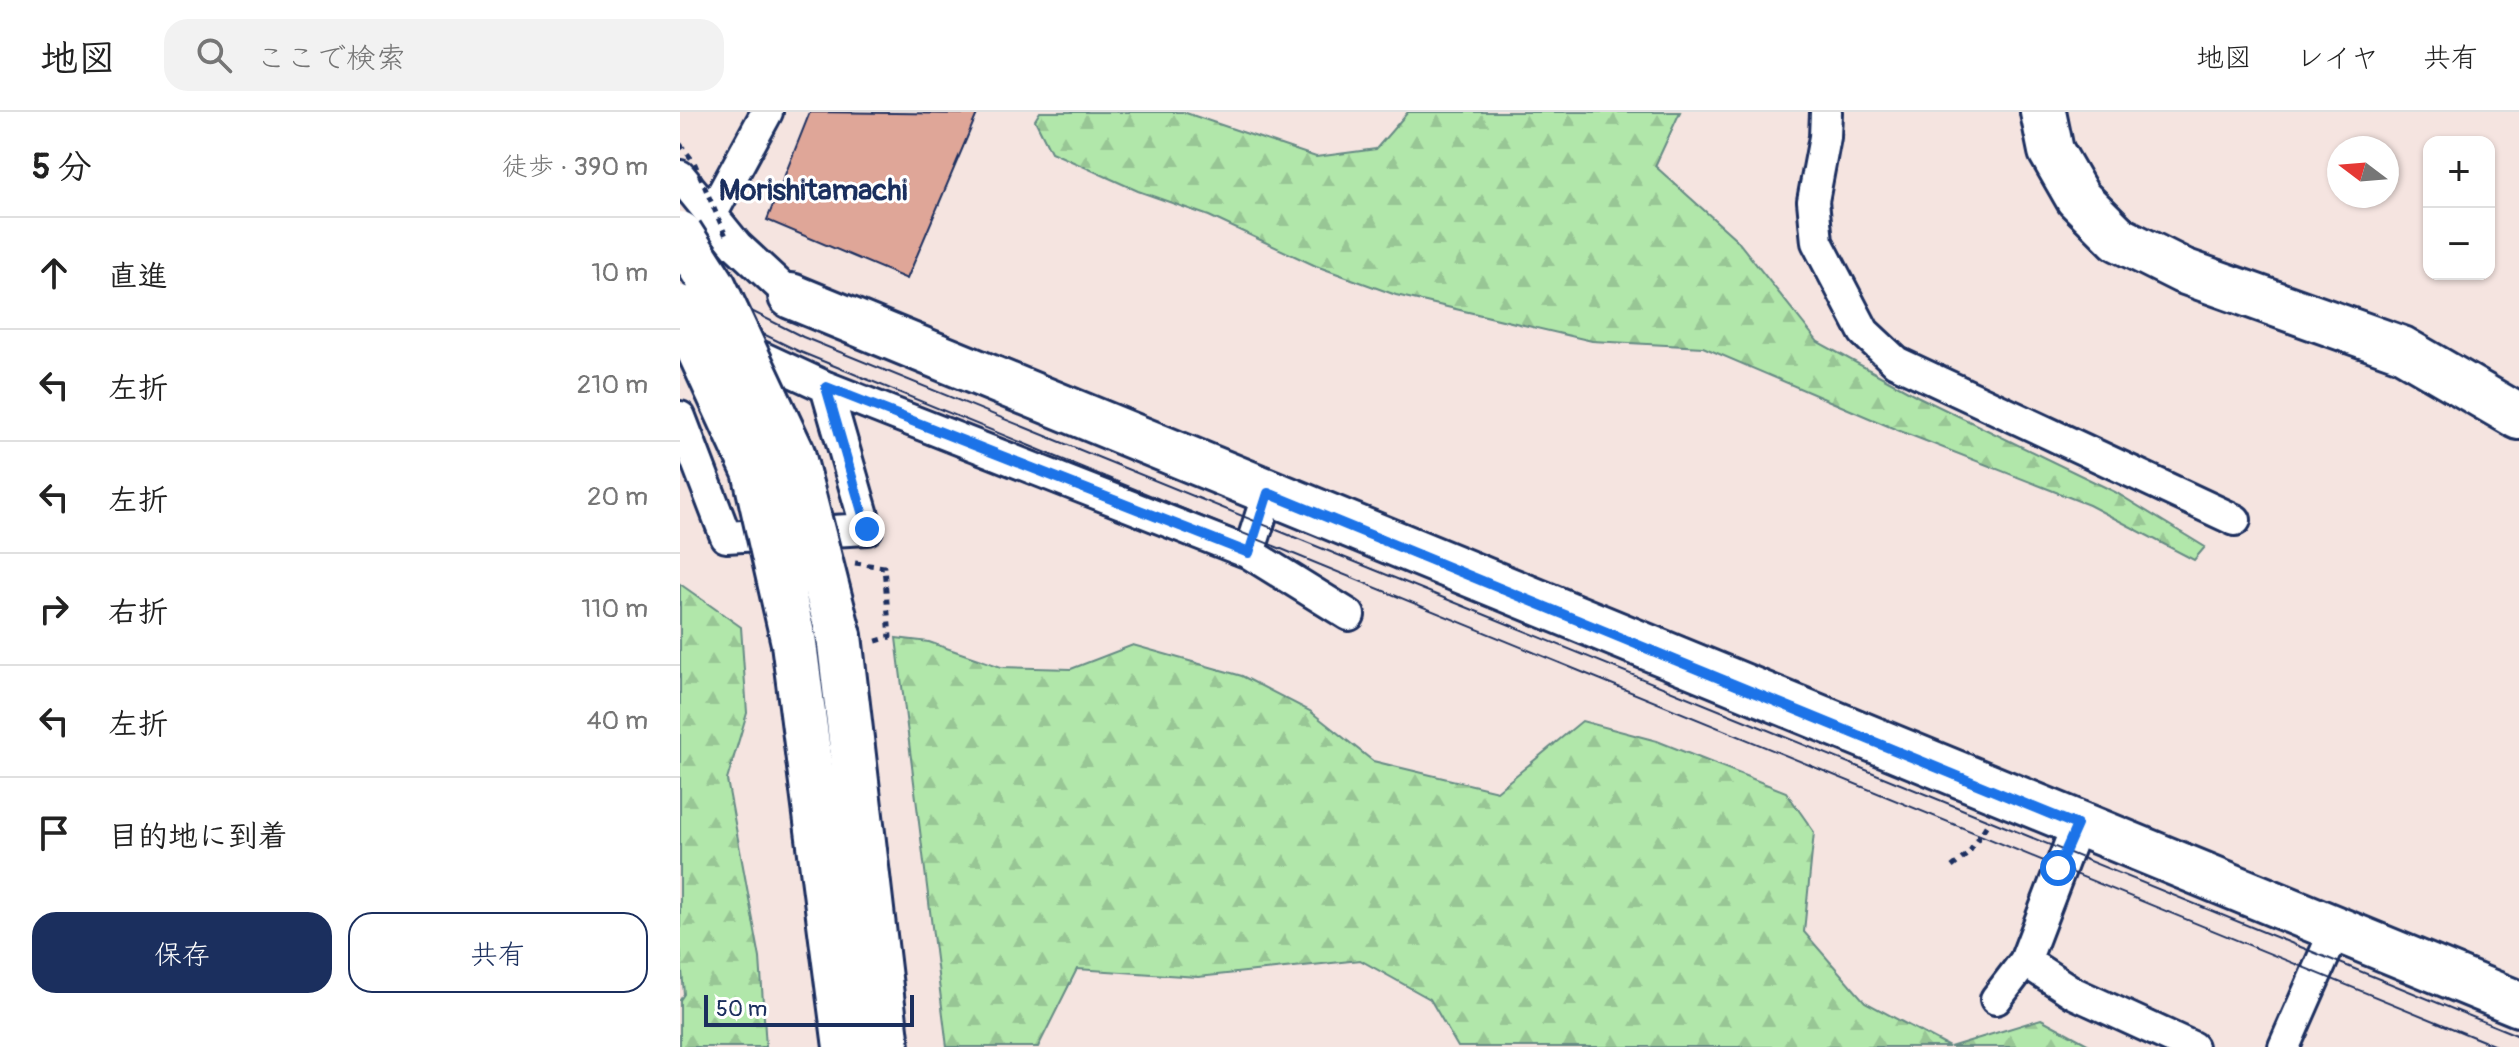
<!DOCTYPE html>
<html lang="ja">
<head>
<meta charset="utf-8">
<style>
  :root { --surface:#fff; --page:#f2f2f2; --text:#222; --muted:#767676; --line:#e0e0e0; --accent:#1b2f5e }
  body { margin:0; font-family:Pangolin,"Klee One",sans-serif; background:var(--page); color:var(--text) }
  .controls { position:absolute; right:24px; top:24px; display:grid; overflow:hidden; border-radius:16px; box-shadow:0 2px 6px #0004 }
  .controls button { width:72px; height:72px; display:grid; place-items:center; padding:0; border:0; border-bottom:2px solid var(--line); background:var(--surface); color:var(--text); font:40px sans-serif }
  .compass { position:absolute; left:1647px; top:24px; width:72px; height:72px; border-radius:50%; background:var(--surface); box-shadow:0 2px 6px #0004; rotate:286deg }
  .scale { position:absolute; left:24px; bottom:20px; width:210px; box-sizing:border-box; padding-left:8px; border:4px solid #1b2f5e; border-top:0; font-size:22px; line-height:28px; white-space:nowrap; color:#1b2f5e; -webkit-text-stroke:6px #fff; paint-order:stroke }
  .stop { position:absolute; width:24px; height:24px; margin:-18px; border:6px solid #1a73e8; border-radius:50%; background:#fff }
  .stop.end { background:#1a73e8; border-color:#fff; box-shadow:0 2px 8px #0008 }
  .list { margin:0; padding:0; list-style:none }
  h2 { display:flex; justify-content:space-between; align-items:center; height:104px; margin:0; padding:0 32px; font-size:34px }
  h2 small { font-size:26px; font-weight:400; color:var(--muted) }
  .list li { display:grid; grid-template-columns:52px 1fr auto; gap:24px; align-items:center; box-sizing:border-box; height:112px; padding:0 32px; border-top:2px solid var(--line) }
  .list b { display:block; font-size:30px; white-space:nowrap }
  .list em { font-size:26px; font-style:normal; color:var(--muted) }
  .actions { display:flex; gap:16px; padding:24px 32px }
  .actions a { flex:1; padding:18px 0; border:2px solid var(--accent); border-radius:24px; text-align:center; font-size:28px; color:var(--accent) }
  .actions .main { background:var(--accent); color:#fff }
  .icon { flex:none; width:44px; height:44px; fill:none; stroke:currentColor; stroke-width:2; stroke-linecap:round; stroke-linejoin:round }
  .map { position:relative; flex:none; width:1839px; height:935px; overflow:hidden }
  header { display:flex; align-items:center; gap:48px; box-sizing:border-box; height:112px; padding:0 40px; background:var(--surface); border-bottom:2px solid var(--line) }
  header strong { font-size:38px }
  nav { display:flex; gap:44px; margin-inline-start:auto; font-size:28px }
  .search { width:560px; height:72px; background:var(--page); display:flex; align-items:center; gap:20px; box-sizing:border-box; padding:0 28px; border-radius:24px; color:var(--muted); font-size:30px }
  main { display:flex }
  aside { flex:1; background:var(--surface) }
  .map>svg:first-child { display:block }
  .forest { fill:url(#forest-firs); stroke:#668b84; stroke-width:2 }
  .building { fill:#dfa698; stroke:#1b2f5e; stroke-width:2 }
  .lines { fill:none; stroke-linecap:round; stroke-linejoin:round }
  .street-casing { stroke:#1b2f5e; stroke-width:36 }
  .secondary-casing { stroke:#1b2f5e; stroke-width:50 }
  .path { stroke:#1b2f5e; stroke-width:5; stroke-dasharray:6 6; stroke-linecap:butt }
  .street { stroke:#fff; stroke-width:30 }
  .secondary { stroke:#fff; stroke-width:44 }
  .tram { stroke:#1b2f5e; stroke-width:2 }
  .secondary-bridge-casing { stroke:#1b2f5e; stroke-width:50; stroke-linecap:butt }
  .path-bridge { stroke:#1b2f5e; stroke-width:5; stroke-dasharray:6 6; stroke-linecap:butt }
  .secondary-bridge { stroke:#fff; stroke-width:44 }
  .route { stroke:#1a73e8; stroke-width:10 }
  .labels { text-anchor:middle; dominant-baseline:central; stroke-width:6; stroke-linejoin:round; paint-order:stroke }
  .neighbourhood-label { font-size:30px; font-weight:bold; fill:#1b2f5e; stroke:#fff }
</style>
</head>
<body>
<header>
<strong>地図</strong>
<div class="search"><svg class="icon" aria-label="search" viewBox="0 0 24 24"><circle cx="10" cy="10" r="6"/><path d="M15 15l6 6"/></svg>ここで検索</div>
<nav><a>地図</a><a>レイヤ</a><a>共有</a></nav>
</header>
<main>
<aside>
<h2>5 分<small>徒歩 · 390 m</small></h2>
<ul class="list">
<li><svg class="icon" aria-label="ahead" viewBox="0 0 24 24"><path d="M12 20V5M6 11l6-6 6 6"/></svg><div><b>直進</b></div><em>10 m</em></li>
<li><svg class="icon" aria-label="left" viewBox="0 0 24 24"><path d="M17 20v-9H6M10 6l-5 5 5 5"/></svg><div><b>左折</b></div><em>210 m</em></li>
<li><svg class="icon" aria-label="left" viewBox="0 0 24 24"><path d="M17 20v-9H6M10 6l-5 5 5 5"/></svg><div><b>左折</b></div><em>20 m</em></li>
<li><svg class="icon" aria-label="right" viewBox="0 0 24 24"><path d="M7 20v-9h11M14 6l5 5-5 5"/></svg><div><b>右折</b></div><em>110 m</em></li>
<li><svg class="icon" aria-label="left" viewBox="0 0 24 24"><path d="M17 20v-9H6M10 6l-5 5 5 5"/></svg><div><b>左折</b></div><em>40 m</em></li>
<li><svg class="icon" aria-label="arrive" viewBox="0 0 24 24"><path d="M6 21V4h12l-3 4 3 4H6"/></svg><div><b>目的地に到着</b></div></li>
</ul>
<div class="actions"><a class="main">保存</a><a>共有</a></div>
</aside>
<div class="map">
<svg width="1839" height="935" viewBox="0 0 1839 935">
  <defs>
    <pattern id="forest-firs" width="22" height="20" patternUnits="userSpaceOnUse" patternTransform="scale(2)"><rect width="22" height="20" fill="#b1e7aa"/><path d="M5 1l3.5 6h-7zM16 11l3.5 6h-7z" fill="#98c695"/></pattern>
  </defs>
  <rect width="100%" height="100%" fill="#f5e4e0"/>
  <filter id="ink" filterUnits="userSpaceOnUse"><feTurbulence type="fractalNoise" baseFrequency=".0125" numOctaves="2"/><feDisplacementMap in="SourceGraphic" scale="16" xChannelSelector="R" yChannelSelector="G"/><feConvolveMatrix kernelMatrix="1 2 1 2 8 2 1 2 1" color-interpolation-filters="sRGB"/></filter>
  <g filter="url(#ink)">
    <path class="forest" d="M360 0H503L636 45 696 37 728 0H1000L975 54 1056 127 1138 230 1237 284 1435 380 1525 435 1514 448 1409 393 1215 317 1023 235 912 229 716 183 636 154 529 104 458 79 371 40 355 8Z
      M0 472 61 515 67 601 47 668 80 846 86 935H0V888L4 882 0 836Z
      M216 526 249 530 321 555 391 557 453 533 562 564 630 599 693 649 817 679 902 609 977 629 1106 680 1134 720 1124 820 1185 890 1269 935H778L750 887 680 848 518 865 397 857 358 935H267Z
      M1361 907 1413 935H1270Z"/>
    <path class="building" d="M130 0 297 2 227 167 87 108Z"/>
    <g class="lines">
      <defs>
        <path id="street" d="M1146 0 1145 25 1133 89 1137 130 1184 220 1216 250 1555 408
          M0 64 57 134 111 184
          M31 103 87 0
          M57 234 146 275 569 441 669 503
          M0 305 46 425 187 417 146 275
          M569 441 588 381
          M1345 849 1394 881 1512 935
          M1316 887 1345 849 1397 713
          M1604 935 1655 819"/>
        <path id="secondary" d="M1363 0 1371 39 1398 86 1439 127 1503 159 1722 237 1839 305
          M111 184 1839 892
          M159 524 207 935
          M114 531 166 935"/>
      </defs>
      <use href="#street" class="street-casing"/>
      <use href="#secondary" class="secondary-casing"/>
      <path class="path" d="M175 451 204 455 210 525 193 530
        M1272 755 1288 742 1308 711"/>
      <use href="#street" class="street"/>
      <use href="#secondary" class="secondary"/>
      <path class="tram" d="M0 163 123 225 1839 924
        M0 181 118 239 1818 935"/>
      <defs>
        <path id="secondary-bridge" d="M0 122 34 175 112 341 159 524
          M0 196 75 359 114 531"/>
      </defs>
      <use href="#secondary-bridge" class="secondary-bridge-casing"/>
      <path class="path-bridge" d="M0 32 14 50 46 124"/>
      <use href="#secondary-bridge" class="secondary-bridge"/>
    </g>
  </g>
  <g class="lines" filter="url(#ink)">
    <path class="route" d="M187 417 146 275 569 441 588 381 1397 713 1378 756"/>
  </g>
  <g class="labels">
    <g class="neighbourhood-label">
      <text x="133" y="78">Morishitamachi</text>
    </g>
  </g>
</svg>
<div class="controls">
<button>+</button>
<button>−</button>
</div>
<svg class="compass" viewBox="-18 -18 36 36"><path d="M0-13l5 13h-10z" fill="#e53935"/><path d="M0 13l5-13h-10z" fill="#767676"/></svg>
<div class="scale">50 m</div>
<div class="stop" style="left:1378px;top:756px"></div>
<div class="stop end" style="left:187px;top:417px"></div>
</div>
</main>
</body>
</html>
